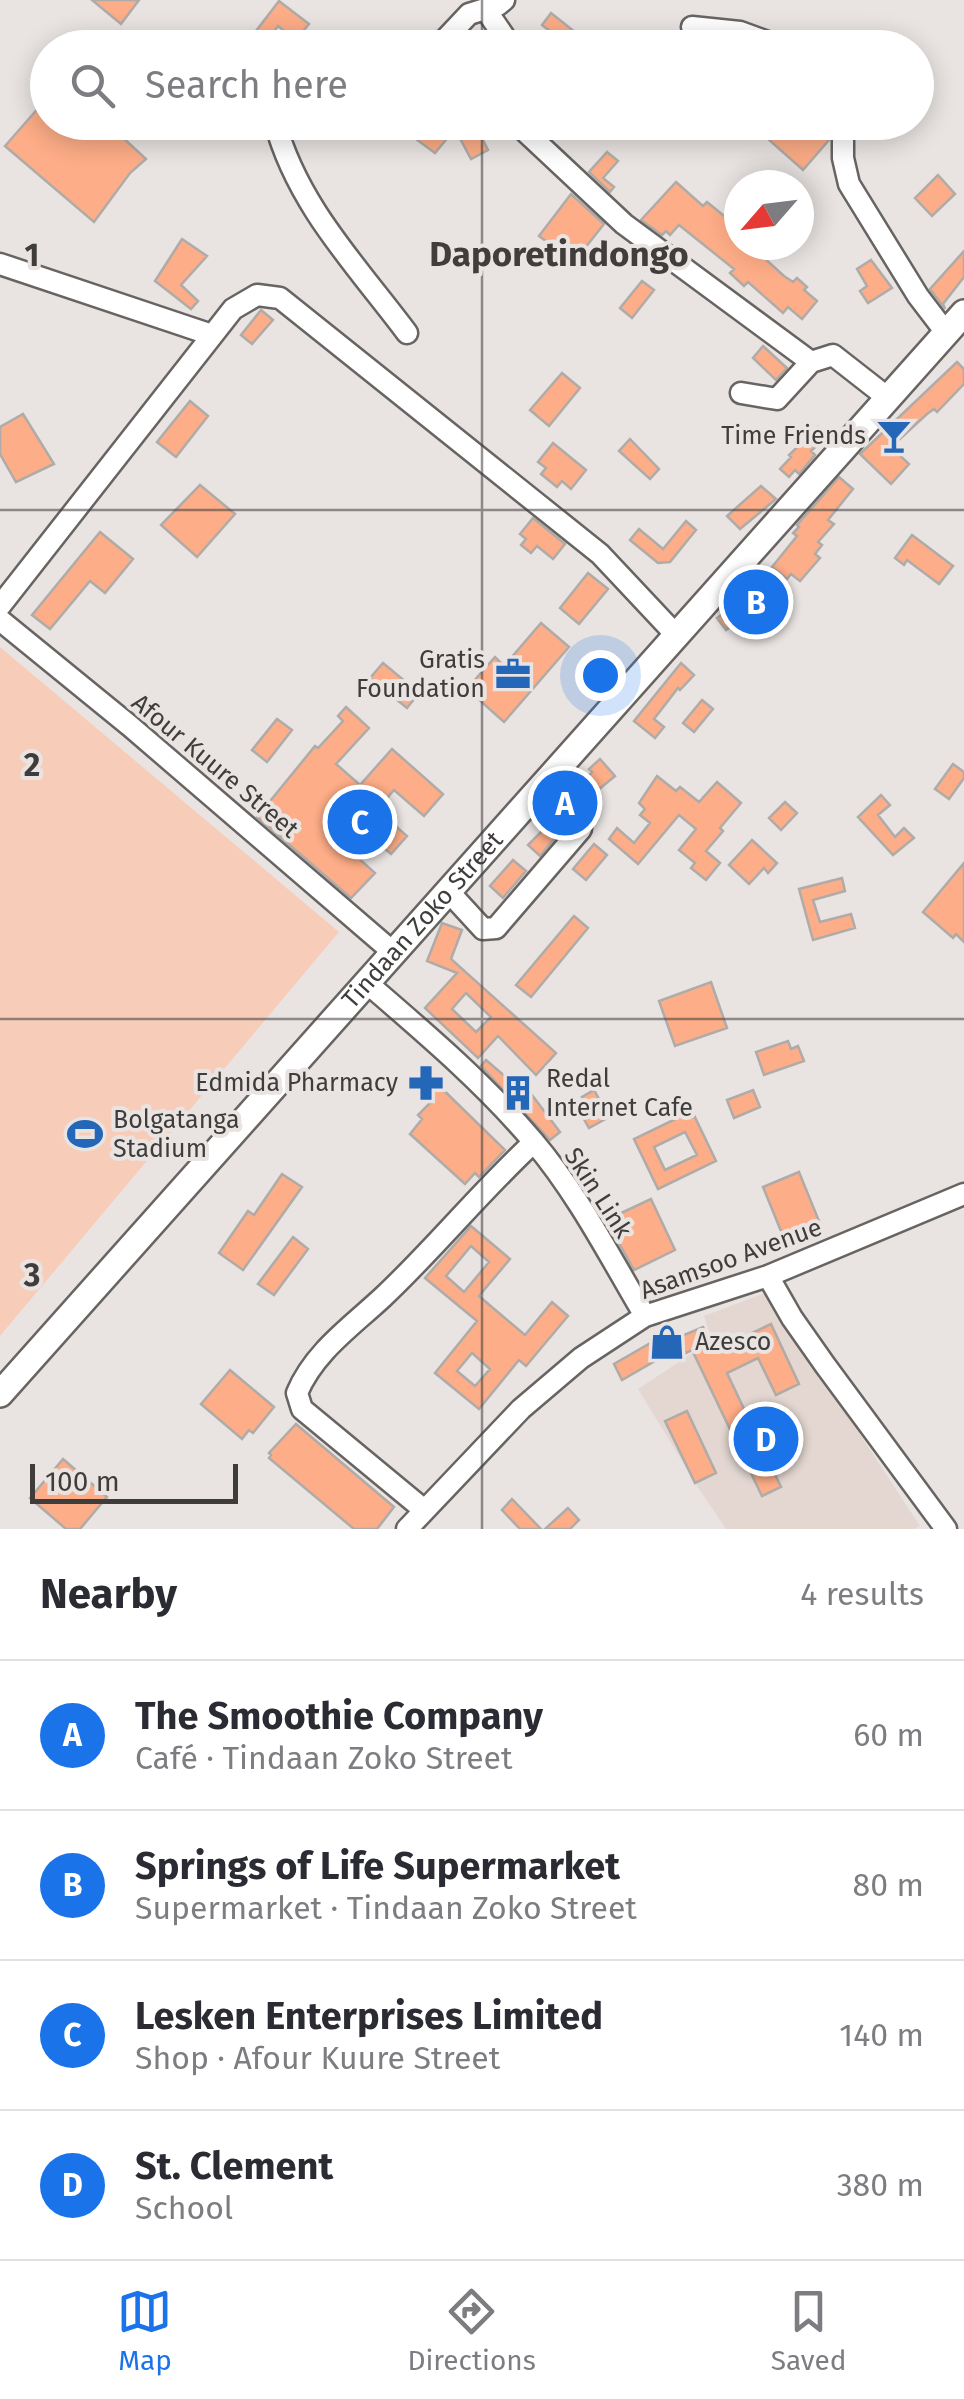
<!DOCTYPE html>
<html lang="en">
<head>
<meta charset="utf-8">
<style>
  :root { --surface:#fff; --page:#f7f7f7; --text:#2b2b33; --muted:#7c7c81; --line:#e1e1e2; --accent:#1a73e8 }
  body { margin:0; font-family:"Fira Sans",sans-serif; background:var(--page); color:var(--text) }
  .compass { position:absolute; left:724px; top:170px; width:90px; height:90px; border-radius:50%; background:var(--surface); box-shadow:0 5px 25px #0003; rotate:242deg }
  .scale { position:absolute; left:30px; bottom:25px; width:208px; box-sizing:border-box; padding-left:10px; border:5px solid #3f3d3c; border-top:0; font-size:28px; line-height:35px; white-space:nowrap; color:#3f3d3c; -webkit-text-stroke:8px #e9e4e2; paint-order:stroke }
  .you { position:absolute; left:600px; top:675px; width:35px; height:35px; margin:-25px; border:8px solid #fff; border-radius:50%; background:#1a73e8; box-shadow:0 0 0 15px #1a73e833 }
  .badge { display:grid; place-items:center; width:65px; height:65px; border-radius:50%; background:var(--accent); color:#fff; font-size:32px; font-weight:700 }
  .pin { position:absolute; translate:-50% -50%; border:5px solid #fff; box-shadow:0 2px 10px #0006 }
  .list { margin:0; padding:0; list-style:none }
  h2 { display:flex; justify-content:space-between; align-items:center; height:130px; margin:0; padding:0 40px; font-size:42px }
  h2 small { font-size:32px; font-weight:400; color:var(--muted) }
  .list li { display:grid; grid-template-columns:65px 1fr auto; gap:30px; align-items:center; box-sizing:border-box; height:150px; padding:0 40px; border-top:2px solid var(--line) }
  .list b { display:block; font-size:38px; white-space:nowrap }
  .list p { margin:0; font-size:32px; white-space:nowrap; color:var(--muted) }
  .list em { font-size:32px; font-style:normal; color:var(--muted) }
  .icon { flex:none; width:55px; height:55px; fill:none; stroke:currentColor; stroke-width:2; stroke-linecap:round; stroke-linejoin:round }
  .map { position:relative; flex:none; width:964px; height:1529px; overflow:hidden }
  .search { position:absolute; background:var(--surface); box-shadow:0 5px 25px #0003; left:30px; right:30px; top:30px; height:110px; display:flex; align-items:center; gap:25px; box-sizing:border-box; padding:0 35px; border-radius:55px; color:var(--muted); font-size:38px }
  .sheet { height:730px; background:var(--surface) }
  nav { display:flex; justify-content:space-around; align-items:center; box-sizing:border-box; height:140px; border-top:2px solid var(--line); background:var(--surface); font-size:28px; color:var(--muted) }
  nav a { display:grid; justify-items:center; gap:5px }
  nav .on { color:var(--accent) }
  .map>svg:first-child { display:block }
  .built { fill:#e4d7d1 }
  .green { fill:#f7cdba }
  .building { fill:#fdad87; stroke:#afaba8; stroke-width:2.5; fill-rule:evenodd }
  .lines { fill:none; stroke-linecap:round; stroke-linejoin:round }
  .minor-casing { stroke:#686462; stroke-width:25 }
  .major-casing { stroke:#686462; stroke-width:30 }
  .minor { stroke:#fff; stroke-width:20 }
  .major { stroke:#fff; stroke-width:25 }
  .grid { fill:none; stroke:#3f3d3c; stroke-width:2.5; stroke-opacity:0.55 }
  .labels { text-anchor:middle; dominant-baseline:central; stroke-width:8; stroke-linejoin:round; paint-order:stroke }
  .poi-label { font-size:25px; fill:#3f3d3c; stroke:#e9e4e2; text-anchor:end }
  .street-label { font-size:25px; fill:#3f3d3c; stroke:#e9e4e2 }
  .district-label { font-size:35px; font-weight:bold; fill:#403d3b; stroke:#e9e4e2 }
  .grid-label { font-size:32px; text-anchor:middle; font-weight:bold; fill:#3f3d3c; stroke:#e9e4e2; stroke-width:8; stroke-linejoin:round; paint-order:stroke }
</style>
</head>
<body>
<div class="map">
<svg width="964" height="1529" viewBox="0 0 964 1529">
  <rect width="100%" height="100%" fill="#e9e4e2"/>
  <path class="built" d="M767 1292 920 1526 914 1529H726L699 1489 638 1389 712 1340 704 1316Z"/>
  <path class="green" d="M0 647 339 932 0 1336Z"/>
  <path class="building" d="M92 0H139L121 24Z
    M279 1 309 24 296 40 278 26 262 48H243Z
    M551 13 595 48H564L556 42 559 38 542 25Z
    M48 97V122H106L146 159 130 173 94 222 5 146Z
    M393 122H419L433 130 439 122H474L488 150 471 159 455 129 435 153Z
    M749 122H817L829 133V140L803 170Z
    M607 152 618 161 603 178 614 187 610 192 589 172Z
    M938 175 955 194 932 216 915 198Z
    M676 182 703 206 707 202 739 228V245H750L784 276 793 282 797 278 807 287 804 290 817 301 802 319 788 307 783 313 748 282 744 286 730 273 734 269 679 225 670 235 666 231 662 235 641 220Z
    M571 194 604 224 574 262 539 236Z
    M182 239 207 256 181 285 198 301 191 309 155 281Z
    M964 251V277L943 304 945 309 930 289Z
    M871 260 892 288 868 303 860 291 867 286 857 269Z
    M642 281 654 290 632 318 620 308Z
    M261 310 273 320 252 344 241 335Z
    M763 346 787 368 776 380 753 358Z
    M957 362 964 369V384L937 412 934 409 927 414 891 447 909 464 891 484 860 454Z
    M562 373 580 388 549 426 530 410Z
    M190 401 208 416 176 457 157 442Z
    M23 414 54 464 16 482 0 454V427Z
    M818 427 827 436 811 451 815 455 799 474 795 470 789 477 780 469 791 457 789 455Z
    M630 439 659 469 650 479 619 451Z
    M553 443 586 470 571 489 562 481 557 487 541 474 546 468 538 462Z
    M839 477 853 489 828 520 834 524 818 542 822 545 815 554 820 558 800 581 791 574 787 579 772 567 797 536 793 533 799 527 797 525Z
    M200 485 235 514 197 557 161 525Z
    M761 486 776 499 740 529 727 516Z
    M533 518 565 544 553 559 537 546 531 553 521 545 526 539 520 534Z
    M686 521 696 530 670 562 658 563 630 540 639 529 663 549Z
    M100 532 133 559 105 593 90 581 50 629 32 615Z
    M912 535 953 566 939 584 907 560 904 565 895 558Z
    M588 573 608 589 579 624 560 608Z
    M757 590 765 603 726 630 717 618Z
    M541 623 569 647 504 722 477 698 483 691 473 682 495 657 504 666Z
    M383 663 419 693 407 708 370 678Z
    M681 663 694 675 680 690 678 688 654 719 664 727 655 738 634 721Z
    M702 700 713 709 694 732 683 723Z
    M346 707 369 728 336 764 360 785 392 749 443 794 424 816 394 790 377 810 407 836 391 854 361 828 345 846 375 873 351 898 257 817 315 746 318 748 343 721 338 716Z
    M277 719 292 730 267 762 252 750Z
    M600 759 615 776 586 800 540 856 528 845 561 812 558 809 592 772 589 769Z
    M953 764 964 772V778L949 799 935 789Z
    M657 776 676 791 680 787 699 802 717 782 741 803 720 828 723 831 706 851 720 863 706 880 691 868 695 863 679 850 696 829 679 815 638 864 609 839 617 828 634 843 650 823 640 815 645 809 639 803Z
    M881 795 890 805 878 815 895 837 904 828 914 838 893 855 858 817Z
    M785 802 797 813 781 830 769 818Z
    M752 840 777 863 768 873 764 868 749 884 729 865Z
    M594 844 607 855 586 880 573 869Z
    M513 860 526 871 503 898 490 886Z
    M964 863V942L956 934 953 938 923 912Z
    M842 878 845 891 813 900 820 922 851 914 855 928 813 940 799 889Z
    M574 916 588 928 531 997 516 985Z
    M442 923 462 930 451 959 556 1053 536 1075 498 1036 478 1058 425 1008 457 973 427 961ZM466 993 491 1017 476 1032 452 1009Z
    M711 982 727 1028 675 1046 659 1001Z
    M788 1041 791 1049 798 1046 804 1061 764 1075 756 1052Z
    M486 1060 515 1085 519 1081 529 1091 560 1132 550 1140 481 1066Z
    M424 1071 505 1150 479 1177 475 1173 465 1184 410 1134 422 1119 418 1115 433 1100 414 1084Z
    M594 1090 609 1117 589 1128 581 1114 589 1110 582 1097Z
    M753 1090 760 1107 734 1118 727 1100Z
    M692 1111 716 1161 658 1189 634 1139ZM685 1132 697 1155 665 1170 654 1147Z
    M799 1172 821 1226 785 1241 763 1187Z
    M282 1174 302 1187 243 1270 219 1253 248 1211 254 1215Z
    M651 1199 675 1250 634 1270 606 1220Z
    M471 1226 510 1259 479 1296 525 1335 552 1302 568 1316 526 1366 519 1360 479 1409 435 1373 477 1321 425 1278ZM471 1246 489 1262 464 1292 446 1276ZM472 1353 490 1369 475 1386 457 1371Z
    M293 1237 308 1249 274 1295 258 1284Z
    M771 1324 799 1384 776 1395 758 1358 727 1373 781 1487 762 1496 692 1350 686 1353 678 1339 681 1346 622 1380 614 1364 673 1330 677 1338 703 1327 716 1350Z
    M230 1370 274 1407 253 1433 249 1430 242 1439 201 1404Z
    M687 1411 716 1473 695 1483 665 1421Z
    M296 1424 394 1507 377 1529H354L269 1458 271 1455 269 1453Z
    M63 1459 107 1497 80 1529H66L30 1498Z
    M512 1499 541 1529H520L502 1510Z
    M568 1508 579 1520 570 1529H545Z"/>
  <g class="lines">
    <defs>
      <path id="minor" d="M486 10 512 48
        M692 27 740 32 784 48
        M437 48 469 14 498 5 504 0
        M275 122C297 205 357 266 407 333
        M515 122 624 224 811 362 833 355 888 398
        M843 122V158L849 184 918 296 947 334
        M0 264 212 335
        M741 393 777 399 811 362
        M0 606 233 309 257 295 280 298 600 554 677 636
        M0 620 130 726 394 953
        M449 892 483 929 496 928 581 829
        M367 983C425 1033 484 1083 533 1141 578 1194 610 1257 645 1316
        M768 1276 792 1318 825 1365 946 1529
        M423 1509 302 1409 297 1393C314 1352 352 1326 383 1297 436 1247 481 1191 534 1142
        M407 1529 521 1409 581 1358 645 1316 768 1276 964 1194"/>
      <g id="major">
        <path id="s1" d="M0 1394 964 313"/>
      </g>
    </defs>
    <use href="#minor" class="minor-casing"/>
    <use href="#major" class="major-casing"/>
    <use href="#minor" class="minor"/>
    <use href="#major" class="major"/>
  </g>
  <path class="grid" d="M482 0V48M482 122V1529M0 510H964M0 1019H964"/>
  <defs>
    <symbol id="bar-bare" viewBox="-9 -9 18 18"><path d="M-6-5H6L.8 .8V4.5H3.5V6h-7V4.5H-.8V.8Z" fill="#2466b7" stroke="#e9e4e2" stroke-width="2.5" paint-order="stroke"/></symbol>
    <symbol id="office-bare" viewBox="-9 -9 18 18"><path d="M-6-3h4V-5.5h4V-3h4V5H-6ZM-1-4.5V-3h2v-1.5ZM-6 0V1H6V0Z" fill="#2466b7" stroke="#e9e4e2" stroke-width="2.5" paint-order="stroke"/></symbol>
    <symbol id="pharmacy-bare" viewBox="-9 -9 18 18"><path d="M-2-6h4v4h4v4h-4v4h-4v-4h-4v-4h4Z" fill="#2466b7" stroke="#e9e4e2" stroke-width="2.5" paint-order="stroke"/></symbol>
    <symbol id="building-bare" viewBox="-9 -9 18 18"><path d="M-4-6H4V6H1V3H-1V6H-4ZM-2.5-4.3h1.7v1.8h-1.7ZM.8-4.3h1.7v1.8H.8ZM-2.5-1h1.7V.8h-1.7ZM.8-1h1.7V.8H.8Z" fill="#2466b7" stroke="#e9e4e2" stroke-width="2.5" paint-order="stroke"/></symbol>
    <symbol id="stadium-bare" viewBox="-9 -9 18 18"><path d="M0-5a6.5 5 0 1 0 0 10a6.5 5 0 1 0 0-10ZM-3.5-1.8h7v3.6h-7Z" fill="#2466b7" stroke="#e9e4e2" stroke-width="2.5" paint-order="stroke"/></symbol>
    <symbol id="shop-bare" viewBox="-9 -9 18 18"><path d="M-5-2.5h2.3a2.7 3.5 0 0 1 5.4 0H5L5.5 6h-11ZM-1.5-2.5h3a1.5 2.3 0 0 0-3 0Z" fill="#2466b7" stroke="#e9e4e2" stroke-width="2.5" paint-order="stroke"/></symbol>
  </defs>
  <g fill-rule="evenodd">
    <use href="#bar-bare" x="869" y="411" width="50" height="50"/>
    <use href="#office-bare" x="488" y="649" width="50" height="50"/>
    <use href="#pharmacy-bare" x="401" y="1058" width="50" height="50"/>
    <use href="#building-bare" x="493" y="1068" width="50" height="50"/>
    <use href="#stadium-bare" x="60" y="1109" width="50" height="50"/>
    <use href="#shop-bare" x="642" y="1317" width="50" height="50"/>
  </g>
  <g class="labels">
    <g class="poi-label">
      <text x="866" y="436">Time Friends</text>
      <text x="485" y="660">Gratis<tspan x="485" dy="29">Foundation</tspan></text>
      <text x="546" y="1079" text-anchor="start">Redal<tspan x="546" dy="29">Internet Cafe</tspan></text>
      <text x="398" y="1083">Edmida Pharmacy</text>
      <text x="113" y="1120" text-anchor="start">Bolgatanga<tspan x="113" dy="29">Stadium</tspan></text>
      <text x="695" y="1342" text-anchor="start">Azesco</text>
    </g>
    <g class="street-label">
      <text transform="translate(215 766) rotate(40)">Afour Kuure Street</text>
      <text stroke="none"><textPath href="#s1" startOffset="635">Tindaan Zoko Street</textPath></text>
      <text transform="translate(598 1193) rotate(57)">Skin Link</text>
      <text transform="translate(731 1259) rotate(-20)">Asamsoo Avenue</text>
    </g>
    <g class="district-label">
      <text x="559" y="254">Daporetindongo</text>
    </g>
  </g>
  <g class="grid-label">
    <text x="32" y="266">1</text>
    <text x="32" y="776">2</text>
    <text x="32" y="1286">3</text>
  </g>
</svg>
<svg class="compass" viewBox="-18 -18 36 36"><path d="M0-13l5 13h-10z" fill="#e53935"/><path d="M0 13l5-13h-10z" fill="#7c7c81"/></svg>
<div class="scale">100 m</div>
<div class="you"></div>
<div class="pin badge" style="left:565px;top:803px">A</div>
<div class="pin badge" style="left:756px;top:602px">B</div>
<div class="pin badge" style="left:360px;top:822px">C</div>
<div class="pin badge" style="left:766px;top:1439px">D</div>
<div class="search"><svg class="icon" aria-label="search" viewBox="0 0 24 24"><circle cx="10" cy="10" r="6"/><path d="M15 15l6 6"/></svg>Search here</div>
</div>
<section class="sheet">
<h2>Nearby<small>4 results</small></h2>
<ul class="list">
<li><span class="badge">A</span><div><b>The Smoothie Company</b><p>Café · Tindaan Zoko Street</p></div><em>60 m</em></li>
<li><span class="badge">B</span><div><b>Springs of Life Supermarket</b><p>Supermarket · Tindaan Zoko Street</p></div><em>80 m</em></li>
<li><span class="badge">C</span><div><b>Lesken Enterprises Limited</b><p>Shop · Afour Kuure Street</p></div><em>140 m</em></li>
<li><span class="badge">D</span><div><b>St. Clement</b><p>School</p></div><em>380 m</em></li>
</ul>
</section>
<nav>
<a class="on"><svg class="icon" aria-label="map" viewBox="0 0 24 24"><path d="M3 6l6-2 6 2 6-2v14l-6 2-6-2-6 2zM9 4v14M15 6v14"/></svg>Map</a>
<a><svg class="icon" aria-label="directions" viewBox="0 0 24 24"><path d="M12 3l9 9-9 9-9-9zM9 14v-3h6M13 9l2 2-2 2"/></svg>Directions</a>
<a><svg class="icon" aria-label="saved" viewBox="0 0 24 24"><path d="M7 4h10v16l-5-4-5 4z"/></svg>Saved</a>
</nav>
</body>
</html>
